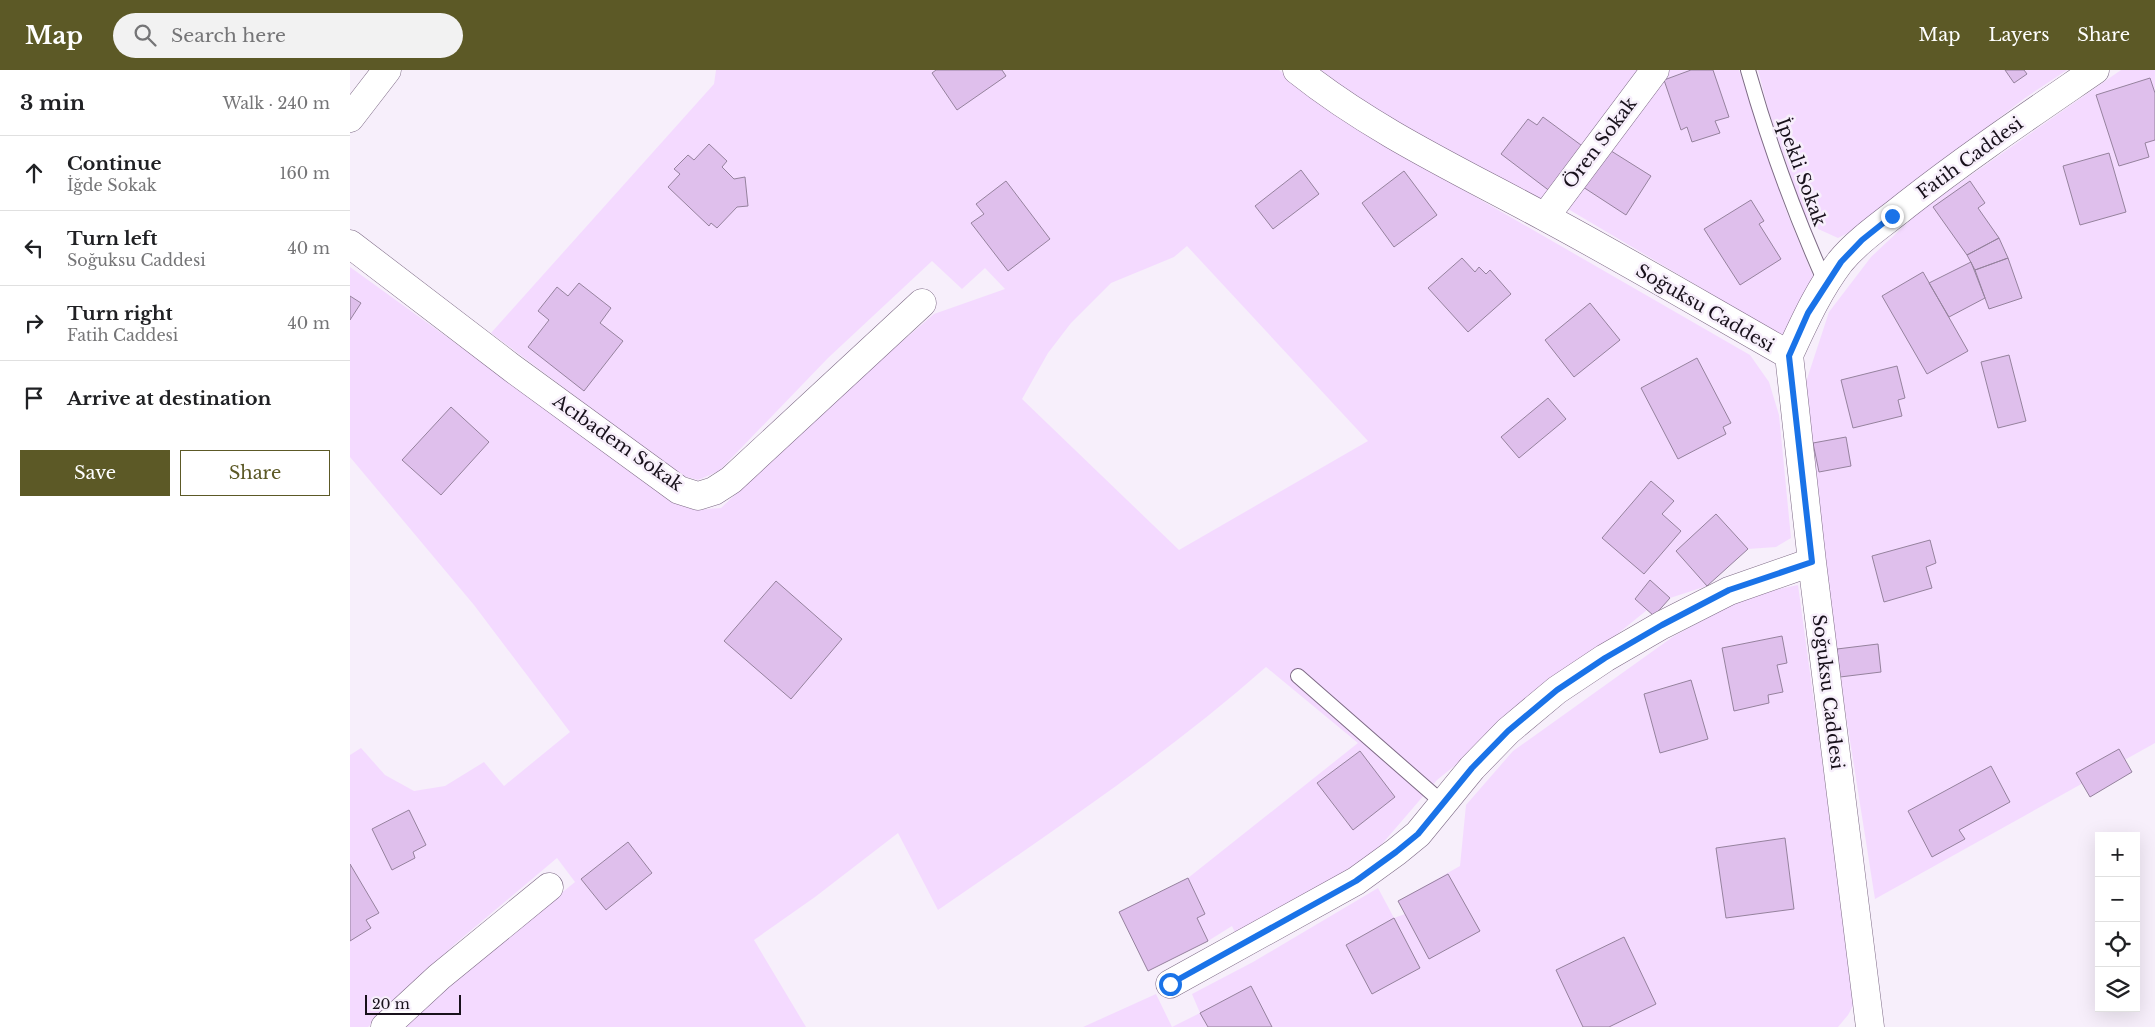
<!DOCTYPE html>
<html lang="en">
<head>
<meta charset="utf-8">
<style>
  :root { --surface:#fff; --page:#f2f2f2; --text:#202124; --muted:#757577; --line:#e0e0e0; --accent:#5c5926 }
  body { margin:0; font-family:"Libre Baskerville",serif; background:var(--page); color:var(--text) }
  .controls { position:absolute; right:15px; bottom:15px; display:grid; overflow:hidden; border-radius:0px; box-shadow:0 5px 20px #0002 }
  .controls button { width:45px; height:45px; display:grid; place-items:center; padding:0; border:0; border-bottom:1px solid var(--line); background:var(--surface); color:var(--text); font:25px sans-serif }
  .scale { position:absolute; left:15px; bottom:12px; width:96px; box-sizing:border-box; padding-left:5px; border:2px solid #18111b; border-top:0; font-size:14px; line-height:18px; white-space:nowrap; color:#18111b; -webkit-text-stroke:4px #f7effb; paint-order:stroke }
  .stop { position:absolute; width:15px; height:15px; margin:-11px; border:4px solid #1a73e8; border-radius:50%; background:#fff }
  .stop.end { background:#1a73e8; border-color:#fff; box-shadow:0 1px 5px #0008 }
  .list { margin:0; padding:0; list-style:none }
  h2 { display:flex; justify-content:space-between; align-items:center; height:65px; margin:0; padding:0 20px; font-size:21px }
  h2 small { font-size:16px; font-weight:400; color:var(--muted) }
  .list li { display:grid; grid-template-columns:32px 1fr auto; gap:15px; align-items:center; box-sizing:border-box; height:75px; padding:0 20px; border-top:1px solid var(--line) }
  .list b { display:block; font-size:19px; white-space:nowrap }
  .list p { margin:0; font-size:16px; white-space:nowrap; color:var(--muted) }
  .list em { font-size:16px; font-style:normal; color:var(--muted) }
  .actions { display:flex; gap:10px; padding:15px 20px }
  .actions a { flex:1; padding:11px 0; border:1px solid var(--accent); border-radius:0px; text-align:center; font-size:18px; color:var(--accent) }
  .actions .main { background:var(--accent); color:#fff }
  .icon { flex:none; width:28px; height:28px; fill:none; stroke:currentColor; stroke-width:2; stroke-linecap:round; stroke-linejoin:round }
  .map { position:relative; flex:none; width:1805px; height:957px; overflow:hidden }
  header { display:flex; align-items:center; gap:30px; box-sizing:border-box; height:70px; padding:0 25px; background:var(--accent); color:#fff }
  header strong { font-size:24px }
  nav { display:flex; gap:28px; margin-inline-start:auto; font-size:18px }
  .search { width:350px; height:45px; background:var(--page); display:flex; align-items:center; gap:12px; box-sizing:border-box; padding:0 18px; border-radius:28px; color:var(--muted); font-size:19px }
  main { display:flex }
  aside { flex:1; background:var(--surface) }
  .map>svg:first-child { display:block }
  .green { fill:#f4daff; fill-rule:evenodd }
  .building { fill:#dfbfec; stroke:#95829d }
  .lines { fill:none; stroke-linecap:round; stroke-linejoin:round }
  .service-casing { stroke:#7d6a85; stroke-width:16 }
  .minor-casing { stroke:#7d6a85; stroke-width:29 }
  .service { stroke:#fff; stroke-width:14 }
  .minor { stroke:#fff; stroke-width:28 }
  .route { stroke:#1a73e8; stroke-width:6 }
  .labels { text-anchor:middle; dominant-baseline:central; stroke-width:5; stroke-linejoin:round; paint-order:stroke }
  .street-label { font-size:18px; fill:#18111b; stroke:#f7effb }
</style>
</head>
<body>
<header>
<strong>Map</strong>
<div class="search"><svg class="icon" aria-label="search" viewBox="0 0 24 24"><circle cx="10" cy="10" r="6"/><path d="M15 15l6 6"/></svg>Search here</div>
<nav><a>Map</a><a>Layers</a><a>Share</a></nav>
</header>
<main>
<aside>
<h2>3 min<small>Walk · 240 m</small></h2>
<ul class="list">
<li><svg class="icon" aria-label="ahead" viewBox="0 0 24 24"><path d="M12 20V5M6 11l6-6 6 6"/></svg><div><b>Continue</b><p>İğde Sokak</p></div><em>160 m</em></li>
<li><svg class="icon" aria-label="left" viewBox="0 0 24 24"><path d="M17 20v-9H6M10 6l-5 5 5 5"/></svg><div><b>Turn left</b><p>Soğuksu Caddesi</p></div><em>40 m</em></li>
<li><svg class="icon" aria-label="right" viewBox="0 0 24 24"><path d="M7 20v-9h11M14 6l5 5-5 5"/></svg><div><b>Turn right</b><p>Fatih Caddesi</p></div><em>40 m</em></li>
<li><svg class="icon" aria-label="arrive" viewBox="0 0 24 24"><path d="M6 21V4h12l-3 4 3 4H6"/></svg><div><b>Arrive at destination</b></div></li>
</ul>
<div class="actions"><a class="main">Save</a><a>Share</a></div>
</aside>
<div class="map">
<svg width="1805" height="957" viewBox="0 0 1805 957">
  <rect width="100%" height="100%" fill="#f7effb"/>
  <path class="green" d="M366 0H929L994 51 1400 285 1419 312 1429 345 1441 468 1426 477 1398 479 1366 445 1326 481 1357 516 1320 528 1304 546 1297 540 1087 710 1014 795 889 871 882 856 858 871 798 901 769 842 838 808 1008 673 916 597C814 687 700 763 588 840L548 763 465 827 404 870 456 957H51L107 908 225 812 207 788 106 873 18 957H0V685L11 678 35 705 64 721 95 716 134 692 154 716 220 662 124 535 0 387V197L324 431 345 440 371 438 506 311 584 244 655 219 635 198 612 219 582 191 478 288 369 401 348 410 330 405 141 263 364 14ZM837 176 1018 371 829 480 672 329 698 283 721 253 761 213 824 187Z
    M971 0H1291L1193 132C1118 92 1035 58 971 0Z
    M1314 0H1389L1436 140 1465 211 1434 267 1213 136Z
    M1408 0H1717L1675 28 1504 160 1488 168 1466 158 1454 145 1418 39Z
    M1771 0H1805V673L1525 829 1490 607 1461 399 1456 312 1479 242 1521 187 1571 140Z
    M1448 515 1505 932 1498 945 1488 957H733L806 924 822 957 850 943 842 924 903 892 1028 818 1044 848 1055 844 1048 831 1110 796 1116 735 1163 681 1324 566 1400 525Z"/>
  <path class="building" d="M586 0H652L656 6 607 40 582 3Z
    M1341 0H1363L1379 47 1365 51 1370 63 1342 72 1337 57 1331 60 1314 10Z
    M1655 0H1674L1677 4 1664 13Z
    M1800 8 1805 23V70L1795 73 1799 87 1769 96 1746 25Z
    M1193 47 1235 78 1201 122 1151 84 1178 49 1187 55Z
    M359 74 377 91 372 97 384 109 395 107 398 136 387 137 367 158 361 153 359 156 318 117 330 104 324 99 338 85 344 90Z
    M1258 79 1301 106 1276 145 1233 117Z
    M1759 83 1776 142 1730 155 1713 96Z
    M951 100 969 124 923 159 905 136Z
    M1054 101 1087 145 1044 177 1012 133Z
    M656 111 700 169 658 201 621 153 634 144 626 134Z
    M1620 111 1635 133 1628 138 1649 168 1617 185 1583 137Z
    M1401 130 1414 151 1409 154 1431 189 1390 215 1354 159Z
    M1649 168 1658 188 1625 200 1617 185Z
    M1112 188 1125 202 1129 197 1136 204 1140 200 1161 224 1118 262 1078 218Z
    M1658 188 1672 228 1639 239 1625 200Z
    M1621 192 1635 228 1599 247 1579 213Z
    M1573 202 1618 281 1577 304 1532 226Z
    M229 213 261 238 250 253 273 271 234 321 178 277 199 250 188 241 207 217 218 226Z
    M0 226 11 233 0 250Z
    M1240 233 1270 270 1224 307 1195 270Z
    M1659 285 1676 351 1648 358 1631 292Z
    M1347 288 1381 353 1373 357 1376 364 1328 389 1291 318Z
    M1547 296 1555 328 1548 330 1552 346 1503 358 1491 310Z
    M1198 328 1216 349 1169 388 1151 367Z
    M101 337 139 372 91 425 52 390Z
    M1496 367 1501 396 1469 402 1463 373Z
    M1301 411 1324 431 1312 444 1331 461 1294 504 1252 468Z
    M1366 444 1398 479 1357 516 1326 481Z
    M1580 470 1586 493 1576 497 1582 518 1534 532 1522 486Z
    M1300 510 1320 528 1304 546 1285 529Z
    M426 511 492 569 441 629 374 571Z
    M1432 566 1437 593 1427 595 1433 622 1418 625 1419 633 1384 641 1372 578Z
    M1528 574 1531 602 1490 607 1487 579Z
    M1341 610 1358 669 1310 683 1294 624Z
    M1769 679 1782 702 1740 727 1726 703Z
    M1010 681 1045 727 1003 760 967 713Z
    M1641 696 1660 732 1609 760 1615 769 1582 787 1558 741Z
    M59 740 76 775 63 782 65 788 42 800 22 759Z
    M1435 768 1444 839 1376 848 1366 778Z
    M278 772 302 803 256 840 231 809Z
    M0 794 29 843 16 850 21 858 0 871Z
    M1098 804 1130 861 1079 889 1048 831Z
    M838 808 855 844 847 848 858 871 798 901 769 842Z
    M1044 848 1070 898 1022 924 996 875Z
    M1274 867 1306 934 1259 957H1233L1206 900Z
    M901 916 922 957H858L850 943Z"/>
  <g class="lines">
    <defs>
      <path id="service" d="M1398 0C1419 74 1444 143 1476 214
        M948 606 1093 733"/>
      <path id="minor" d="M947 0C1022 60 1110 101 1195 147 1277 191 1358 239 1439 285
        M0 48 37 0
        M1195 147 1305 0
        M0 174 162 298 329 420 348 426 364 421 381 410 572 233
        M1439 285 1462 492 1520 957
        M1439 285C1454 253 1468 221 1490 192 1508 170 1534 153 1556 135 1617 87 1681 44 1745 0
        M820 914 1006 811 1046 782 1068 764 1122 698 1158 661 1207 620 1255 588 1312 555 1379 521 1462 492
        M35 957 89 907 199 817"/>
    </defs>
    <use href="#service" class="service-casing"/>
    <use href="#minor" class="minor-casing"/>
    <use href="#service" class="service"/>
    <use href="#minor" class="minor"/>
  </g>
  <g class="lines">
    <path class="route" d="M820 914 1006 811 1046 782 1068 764 1122 698 1158 661 1207 620 1255 588 1312 555 1379 520 1462 492 1439 286 1458 243 1491 192 1512 170 1542 146"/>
  </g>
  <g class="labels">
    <g class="street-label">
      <text transform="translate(1250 73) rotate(-53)">Ören Sokak</text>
      <text transform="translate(1620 88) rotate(-36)">Fatih Caddesi</text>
      <text transform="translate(1451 102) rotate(70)">İpekli Sokak</text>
      <text transform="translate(1355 238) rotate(30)">Soğuksu Caddesi</text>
      <text transform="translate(268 373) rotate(35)">Acıbadem Sokak</text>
      <text transform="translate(1478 622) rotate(83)">Soğuksu Caddesi</text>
    </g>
  </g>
</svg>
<div class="controls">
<button>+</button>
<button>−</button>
<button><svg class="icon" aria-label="locate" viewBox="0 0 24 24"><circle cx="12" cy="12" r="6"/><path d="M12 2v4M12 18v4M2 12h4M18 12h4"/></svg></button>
<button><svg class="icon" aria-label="layers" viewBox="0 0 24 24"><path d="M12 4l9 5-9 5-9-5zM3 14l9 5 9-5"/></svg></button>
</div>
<div class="scale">20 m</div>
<div class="stop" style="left:820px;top:914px"></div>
<div class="stop end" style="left:1542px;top:146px"></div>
</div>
</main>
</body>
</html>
